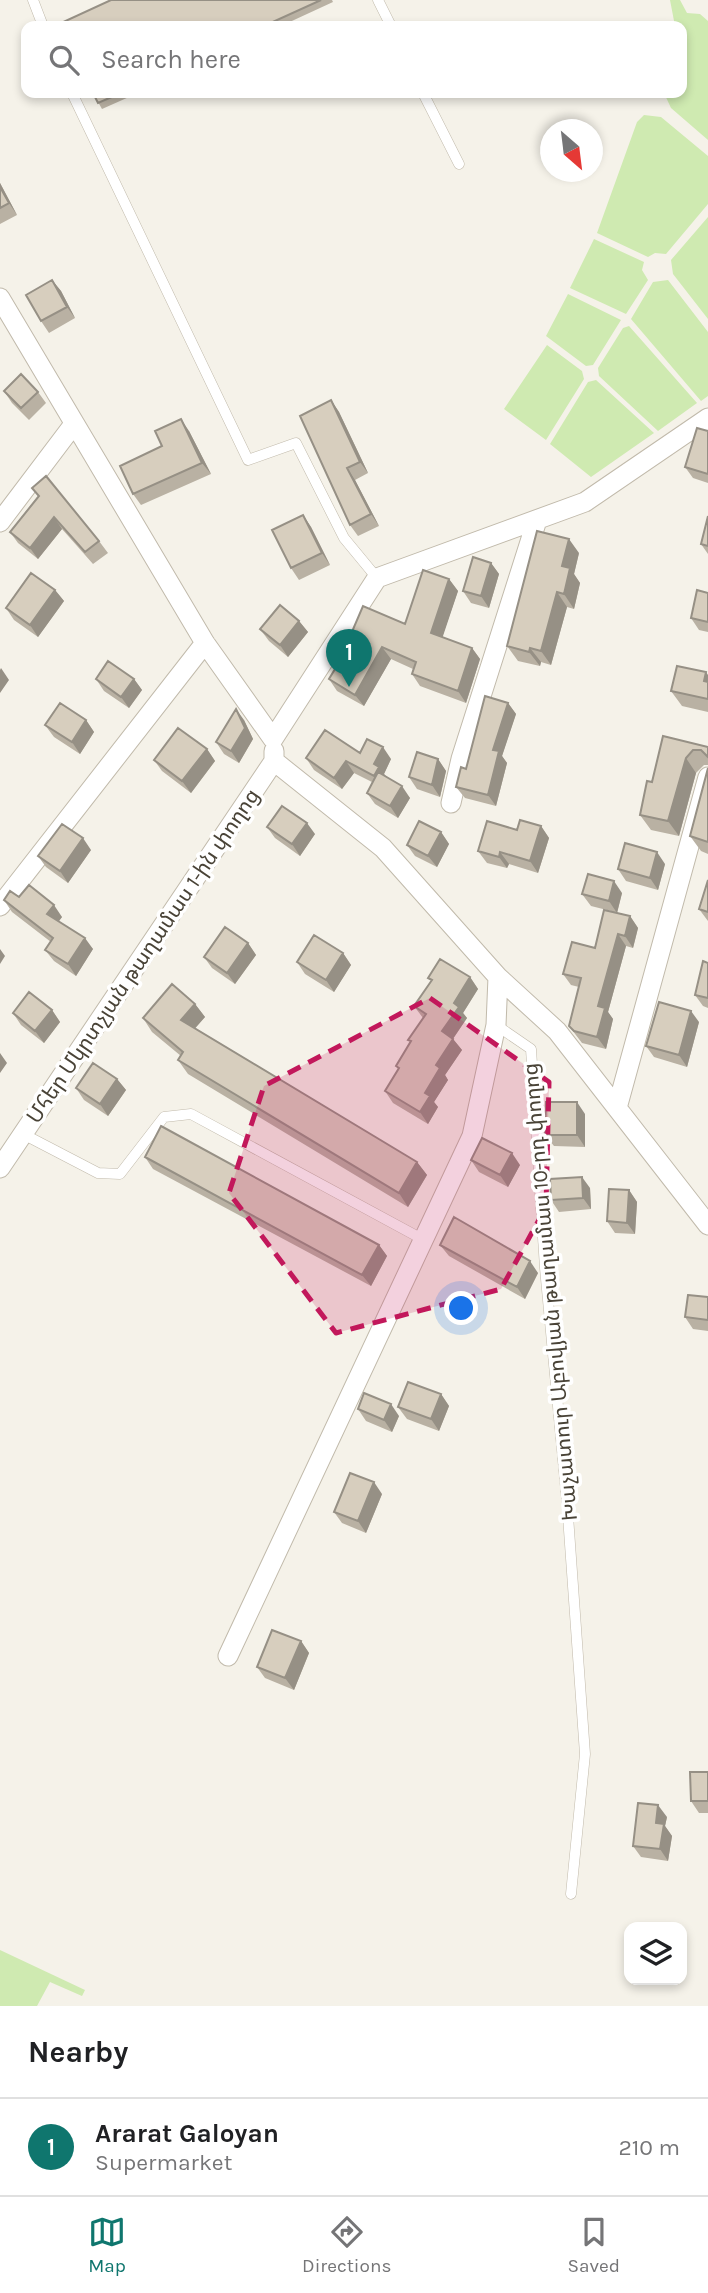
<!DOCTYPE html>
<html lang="en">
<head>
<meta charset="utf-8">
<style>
  :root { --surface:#fff; --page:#f6f6f6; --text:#202124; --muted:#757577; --line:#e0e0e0; --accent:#0f766e }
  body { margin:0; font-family:Karla,"Noto Sans Armenian",sans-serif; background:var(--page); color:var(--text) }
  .controls { position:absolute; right:21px; bottom:21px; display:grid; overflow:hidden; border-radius:14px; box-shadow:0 4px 10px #0003 }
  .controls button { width:63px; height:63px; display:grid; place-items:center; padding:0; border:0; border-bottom:2px solid var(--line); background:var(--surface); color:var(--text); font:35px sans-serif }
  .compass { position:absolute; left:540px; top:119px; width:63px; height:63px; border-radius:50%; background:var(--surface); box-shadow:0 4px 10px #0003; rotate:152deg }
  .you { position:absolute; left:462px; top:1309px; width:24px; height:24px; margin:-18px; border:5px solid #fff; border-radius:50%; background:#1a73e8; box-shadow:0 0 0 10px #1a73e833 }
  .badge { display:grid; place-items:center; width:46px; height:46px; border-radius:50%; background:var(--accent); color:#fff; font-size:23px; font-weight:700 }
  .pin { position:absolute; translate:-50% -58px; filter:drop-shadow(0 2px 4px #0008) }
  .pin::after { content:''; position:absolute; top:37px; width:24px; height:21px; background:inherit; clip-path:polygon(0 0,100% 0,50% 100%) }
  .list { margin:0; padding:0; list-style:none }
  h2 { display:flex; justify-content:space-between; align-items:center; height:91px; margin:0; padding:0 28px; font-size:30px }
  h2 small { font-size:23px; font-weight:400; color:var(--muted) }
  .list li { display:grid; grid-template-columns:46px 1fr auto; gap:21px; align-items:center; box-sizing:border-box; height:98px; padding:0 28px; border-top:2px solid var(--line) }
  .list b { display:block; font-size:26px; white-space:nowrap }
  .list p { margin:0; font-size:23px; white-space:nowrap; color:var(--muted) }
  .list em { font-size:23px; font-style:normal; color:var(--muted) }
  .icon { flex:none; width:38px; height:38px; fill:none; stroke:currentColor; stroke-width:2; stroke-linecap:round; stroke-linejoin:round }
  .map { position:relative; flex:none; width:708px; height:2006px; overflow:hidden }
  .search { position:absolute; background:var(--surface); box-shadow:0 4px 10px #0003; left:21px; right:21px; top:21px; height:77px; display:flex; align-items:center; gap:18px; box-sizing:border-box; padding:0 24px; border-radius:14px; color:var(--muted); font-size:26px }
  .sheet { height:189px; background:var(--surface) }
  nav { display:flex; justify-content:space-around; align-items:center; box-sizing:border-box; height:98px; border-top:2px solid var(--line); background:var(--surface); font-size:19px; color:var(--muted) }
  nav a { display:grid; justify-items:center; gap:4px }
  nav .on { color:var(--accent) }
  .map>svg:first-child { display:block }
  .green { fill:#cfeab1 }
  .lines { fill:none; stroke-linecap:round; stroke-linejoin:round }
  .service-casing { stroke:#c1baab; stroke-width:11 }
  .minor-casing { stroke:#c1baab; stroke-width:21 }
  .service { stroke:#fff; stroke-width:10 }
  .minor { stroke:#fff; stroke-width:19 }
  .wall { fill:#b9b1a3 }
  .shaded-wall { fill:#969085 }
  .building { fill:#d7cebe; stroke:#969085; stroke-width:2 }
  .marked { fill:#c2185b; fill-opacity:0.2; stroke:#c2185b; stroke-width:5; stroke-dasharray:14 9; stroke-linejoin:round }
  .labels { text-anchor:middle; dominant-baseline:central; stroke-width:7; stroke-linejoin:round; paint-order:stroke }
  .street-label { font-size:21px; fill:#494337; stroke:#fff }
</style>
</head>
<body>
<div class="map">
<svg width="708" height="2006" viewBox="0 0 708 2006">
  <rect width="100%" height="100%" fill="#f5f2e9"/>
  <path class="green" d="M670 0H680L687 13 700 14 708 21V140L671 108 664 93H682V26H675Z
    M644 115 661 117 708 156V204L666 254 655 253 648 257 597 233 637 122Z
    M708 217V319L673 274 671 260Z
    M594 239 644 262 642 270 648 280 626 314 570 288Z
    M668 280 708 332V396L701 401 631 319 653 282Z
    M568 294 621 320 593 365 586 366 546 336Z
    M629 326 697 403 658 431 599 376 598 368 623 328Z
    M547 345 582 371 584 379 546 440 504 409Z
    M596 380 654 433 591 477 550 444 588 382Z
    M0 1950 85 1990 82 1996 50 1982 37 2006H0Z"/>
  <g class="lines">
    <defs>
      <path id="service" d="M33 0 43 26
        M378 0 391 26
        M72 93 248 460 296 443 344 538 377 578
        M423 93 459 164
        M496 1025 531 1049 545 1268 567 1502 585 1754 571 1894
        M23 1134 98 1173 120 1174 164 1117 191 1114 424 1240"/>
      <path id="minor" d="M0 298 205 643 273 739
        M0 522 74 424
        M273 739 377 578 585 502 708 418
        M451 803 461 759 537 520
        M0 906 205 643
        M498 977 557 1031 708 1225
        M617 1108 708 777
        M0 1168 274 761V751
        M228 1656 472 1136 496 1025 498 977 383 848 274 761"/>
    </defs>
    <use href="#service" class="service-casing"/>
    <use href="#minor" class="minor-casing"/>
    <use href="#service" class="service"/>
    <use href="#minor" class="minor"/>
  </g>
  <path class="wall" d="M111 0H332L333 2 281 26H62Z
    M93 93H138L102 109Z
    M0 183 17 215 0 224Z
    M52 280 61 291 75 318 49 333 41 321Z
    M4 391 38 392 46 403 29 420 12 403Z
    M331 400 339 412 368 473 355 480 379 526 358 536 350 525Z
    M189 431 211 474 141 505 133 494 162 446Z
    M708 431V483L693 478 685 467Z
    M32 488 99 541 108 553 93 564 62 529 38 559 18 543 10 532 38 496Z
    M303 515 311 527 330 565 299 580 291 568Z
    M708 516V554L701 544Z
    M579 553 574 574 580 583 574 609 567 607 551 665 541 662 540 666 518 661 507 646Z
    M491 563 499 574 489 608 471 603 463 591Z
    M449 579 458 591 442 637 472 648 480 659 466 703 420 686 412 674 413 669 391 659 364 706 337 691 329 679 354 638 351 634 405 624Z
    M55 590 64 601 38 637 14 620 6 608Z
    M708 593V632L699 630 691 618Z
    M299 621 308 632 288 657 269 641 260 629Z
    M708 675V712L682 706 671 691Z
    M96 679H134L142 690 129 708 104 691Z
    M508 703 516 714 502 756 507 763 496 806 465 798 456 787Z
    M86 720 94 732 80 754 54 737 45 725Z
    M244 720 253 739 239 763 224 754 216 742Z
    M663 736 708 747V765H704L696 773 679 836 651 830 640 815 652 782Z
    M207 749 215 761 191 793 162 771 154 760Z
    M360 753 391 759 384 774 410 798 398 818 375 804 367 793 372 782 354 773 342 789 314 770 306 758Z
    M438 759 446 771 440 797 417 789 409 777Z
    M708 768V854L701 851 690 836Z
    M541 826 549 838 538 873 509 864 507 868 487 863 478 851 517 830Z
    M267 827 315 834 300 856 275 838Z
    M441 832 449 844 437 867 415 856 407 845Z
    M91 850 68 883 46 867 38 856Z
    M665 864 658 890 626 881 618 869Z
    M708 880V921L699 909Z
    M622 893 617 913 630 916 638 928 633 948 626 946 608 1012 613 1019 606 1049 582 1043 569 1026 579 987 571 985 563 974 595 948 611 911 591 906 582 894Z
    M19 897 62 917 59 921 93 949 76 976 54 961 45 950 51 942 12 912 4 900Z
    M248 943 256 955 235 984 212 968 204 957Z
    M343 953 351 965 334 992 305 974 297 962Z
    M708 963V1008L703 1006 695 995Z
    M470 977 478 989 463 1013 467 1018 453 1039 462 1050 445 1075 448 1080 434 1102 438 1107 428 1124 393 1103 385 1091 399 1070 396 1066 410 1042 408 1040 423 1018 414 1006 431 981 428 978Z
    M195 1004 205 1017 195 1028 417 1162 427 1175 408 1207 188 1074 178 1060 181 1056 152 1032 143 1018Z
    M52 1010 60 1022 44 1043 21 1025 13 1013Z
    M699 1022 687 1067 654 1057 646 1046Z
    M117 1079 126 1090 108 1116 84 1100 76 1088Z
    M585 1114V1147L554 1146 545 1135Z
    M145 1157 379 1245 387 1256 371 1286 153 1169Z
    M471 1160 520 1165 508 1187 479 1172Z
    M590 1188 591 1209 559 1212 551 1200Z
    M629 1190 637 1202 635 1234 615 1233 607 1221Z
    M440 1245 538 1273 525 1299 449 1256Z
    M708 1297V1331L693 1329 685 1317Z
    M441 1394 449 1406 439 1431 407 1419 398 1407Z
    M358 1409 399 1416 392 1432 366 1421Z
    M382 1494 366 1533 342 1523 334 1512Z
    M301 1641 309 1653 294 1690 265 1678 257 1667Z
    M708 1772V1813H699L691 1801Z
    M667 1817 665 1826 672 1836 668 1861 641 1857 633 1846Z"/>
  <path class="shaded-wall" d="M0 183 17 215 9 203 0 187Z
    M52 280 61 291 75 318 67 307Z
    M331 400 339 412 368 473 360 462Z
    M181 419 189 431 211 474 202 463Z
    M347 468 355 480 379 526 371 514Z
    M303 515 311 527 330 565 322 553Z
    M54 517 62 529 38 559 30 548Z
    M569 539 579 553 574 574 580 583 574 609 564 594 562 566Z
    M491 563 499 574 489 608 481 596Z
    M449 579 458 591 440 645 431 633Z
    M55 590 64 601 38 637 30 625Z
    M557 592 567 607 551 665 541 651Z
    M299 621 308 632 288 657 280 645Z
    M382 647 391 659 364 706 355 695Z
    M472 648 480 659 466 703 458 691Z
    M530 648 541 662 540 666 529 652Z
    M1 668 9 680 0 693V670Z
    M706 672 708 675V686L704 681Z
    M134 679 142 690 129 708 121 697Z
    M508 703 516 714 502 756 507 763 496 806 488 795 493 750Z
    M236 709 244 720 253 739 239 763 231 751Z
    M86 720 94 732 80 754 72 742Z
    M383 747 391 759 384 774 387 779 382 787 374 776V764Z
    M207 749 215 761 191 793 182 781Z
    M686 758 696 773 679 836 668 821Z
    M438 759 446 771 440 797 432 785Z
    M346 761 354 773 342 789 334 778Z
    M402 786 410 798 398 818 390 806Z
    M307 823 315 834 300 856 292 844Z
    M541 826 549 838 538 873 530 861Z
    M441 832 449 844 437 867 428 856Z
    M83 838 91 850 68 883 60 871Z
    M500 852 509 864 507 868 499 857Z
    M657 852 665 864 658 890 650 878Z
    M614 881 622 893 617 913 609 901Z
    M54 905 62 917 55 926 47 914Z
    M630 916 638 928 633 948 625 936Z
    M618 934 626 946 608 1012 613 1019 606 1049 597 1037 598 1006Z
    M85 938 93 949 76 976 68 964Z
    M248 943 256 955 235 984 227 973Z
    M0 949 5 956 0 964Z
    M343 953 351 965 334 992 326 980Z
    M470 977 478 989 463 1013 467 1018 450 1043 442 1031 454 1003Z
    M195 1004 205 1017 191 1033 181 1020Z
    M52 1010 60 1022 44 1043 35 1031Z
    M691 1011 699 1022 687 1067 679 1055Z
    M453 1039 462 1050 445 1075 448 1080 434 1102 438 1107 428 1124 420 1112 425 1093 436 1065Z
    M0 1053 7 1063 0 1073Z
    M117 1079 126 1090 108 1116 100 1104Z
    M577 1102 585 1114V1147L577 1135Z
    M512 1153 520 1165 508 1187 500 1175Z
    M417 1162 427 1175 408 1207 399 1193Z
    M582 1177 590 1188 591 1209 583 1198Z
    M629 1190 637 1202 635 1234 627 1223Z
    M379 1245 387 1256 371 1286 362 1275Z
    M530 1261 538 1273 525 1299 517 1287Z
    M441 1394 449 1406 439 1431 431 1419Z
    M391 1404 399 1416 392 1432 384 1420Z
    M374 1482 382 1494 366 1533 358 1521Z
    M301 1641 309 1653 294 1690 285 1678Z
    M658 1805 667 1817 665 1826 672 1836 668 1861 660 1849 656 1823Z"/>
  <path class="building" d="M111 0H321L264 26H62L61 23Z
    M93 93H121L98 103Z
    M0 187 9 203 0 208Z
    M52 280 67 307 41 321 26 295Z
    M21 374 38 392 21 408 4 391Z
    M331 400 360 462 347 468 371 514 350 525 300 416Z
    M181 419 202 463 133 494 120 466 162 446 155 431Z
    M697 428 708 431V474L685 467Z
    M46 476 99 541 85 552 54 517 30 548 10 532 39 496 32 488Z
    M303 515 322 553 291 568 272 530Z
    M708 516V546L701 544Z
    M537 531 569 539 562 566 570 568 564 594 557 592 541 651 530 648 529 652 507 646Z
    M473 557 491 563 481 596 463 591Z
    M423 570 449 579 431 633 472 648 458 691 412 674 416 662 382 647 355 695 329 679 355 636 351 634 363 606 405 624Z
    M31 573 55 590 30 625 6 608Z
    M697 590 708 593V622L691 618Z
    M280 605 299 621 280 645 260 629Z
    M108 661 134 679 121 697 96 679Z
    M677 666 706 672 704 681 708 682V699L671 691Z
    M485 696 508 703 493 750 499 751 488 795 456 787 461 767 466 769Z
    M60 703 86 720 72 742 45 725Z
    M236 709 245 728 231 751 216 742Z
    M178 728 207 749 182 781 154 760Z
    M325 730 360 753 367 739 383 747 374 764 379 767 374 776 346 761 334 778 306 758Z
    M663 736 708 747V757L701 750H693L686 758 668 821 640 815 647 781 652 782Z
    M417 752 438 759 432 785 409 777Z
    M708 768V842L690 836Z
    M378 772 402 786 390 806 367 793Z
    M282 806 307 823 292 844 267 827Z
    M520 820 541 826 530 861 500 852 499 857 478 851 487 821 517 830Z
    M419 821 441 832 428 856 407 845Z
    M62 824 83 838 60 871 38 856Z
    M625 843 657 852 650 878 618 869Z
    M588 874 614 881 609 901 582 894Z
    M708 880V912L699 909Z
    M29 885 54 905 47 914 85 938 68 964 45 950 53 938 4 900 10 891 19 897Z
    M604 910 630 916 625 936 618 934 598 1006 605 1008 597 1037 574 1031 569 1026 581 978 563 974 572 942 595 948Z
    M225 927 248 943 227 973 204 957Z
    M314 935 343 953 326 980 297 962Z
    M440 959 470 977 454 1003 459 1007 442 1031 453 1039 436 1065 440 1068 425 1093 430 1096 420 1112 385 1091 399 1068 396 1066 411 1041 408 1040 426 1014 414 1006 432 980 428 978Z
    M703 961 708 963V998L695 995Z
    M172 984 195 1004 181 1020 417 1162 399 1193 178 1060 183 1052 143 1018Z
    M29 992 52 1010 35 1031 13 1013Z
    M659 1002 691 1011 679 1055 646 1046Z
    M93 1063 117 1079 100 1104 76 1088Z
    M546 1102H577V1135H545Z
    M161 1126 379 1245 362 1275 145 1157Z
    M482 1138 512 1153 500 1175 471 1160Z
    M582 1177 583 1198 551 1200 550 1179Z
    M609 1189 629 1190 627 1223 607 1221Z
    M454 1217 530 1261 517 1287 440 1245Z
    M688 1295 708 1297V1320L685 1317Z
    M408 1382 441 1394 431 1419 398 1407Z
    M364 1393 391 1404 384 1420 358 1409Z
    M350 1473 374 1482 358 1521 334 1512Z
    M272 1630 301 1641 285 1678 257 1667Z
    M690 1772H708V1801H691Z
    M638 1803 658 1805 656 1823 664 1824 660 1849 633 1846Z"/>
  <path class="marked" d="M430 998 549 1082 546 1207 501 1289 336 1333 229 1193 264 1086Z"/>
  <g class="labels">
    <g class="street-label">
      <text transform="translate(143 956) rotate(-56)">Մհեր Մկրտչյան թաղամաս 1-ին փողոց</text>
      <text transform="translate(550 1292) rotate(-95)">Խաչատուր Աբովյան թաղամաս 10-րդ փողոց</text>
    </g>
  </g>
</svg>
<div class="controls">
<button><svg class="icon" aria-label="layers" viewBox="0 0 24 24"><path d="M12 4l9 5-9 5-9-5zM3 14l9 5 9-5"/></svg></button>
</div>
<svg class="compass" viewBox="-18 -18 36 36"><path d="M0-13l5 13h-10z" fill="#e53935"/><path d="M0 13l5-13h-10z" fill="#757577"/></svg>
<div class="you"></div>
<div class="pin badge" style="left:349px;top:687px">1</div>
<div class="search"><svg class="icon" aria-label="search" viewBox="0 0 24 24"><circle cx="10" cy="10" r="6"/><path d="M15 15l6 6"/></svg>Search here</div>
</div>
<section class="sheet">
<h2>Nearby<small></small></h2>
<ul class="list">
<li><span class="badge">1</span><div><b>Ararat Galoyan</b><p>Supermarket</p></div><em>210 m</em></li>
</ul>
</section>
<nav>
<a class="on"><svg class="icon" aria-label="map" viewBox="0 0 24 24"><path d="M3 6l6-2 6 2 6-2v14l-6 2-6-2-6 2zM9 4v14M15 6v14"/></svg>Map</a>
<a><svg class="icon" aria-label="directions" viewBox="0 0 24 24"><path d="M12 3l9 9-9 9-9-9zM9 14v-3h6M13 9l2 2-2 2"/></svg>Directions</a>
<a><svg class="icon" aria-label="saved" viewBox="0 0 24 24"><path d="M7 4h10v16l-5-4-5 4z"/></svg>Saved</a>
</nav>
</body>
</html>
